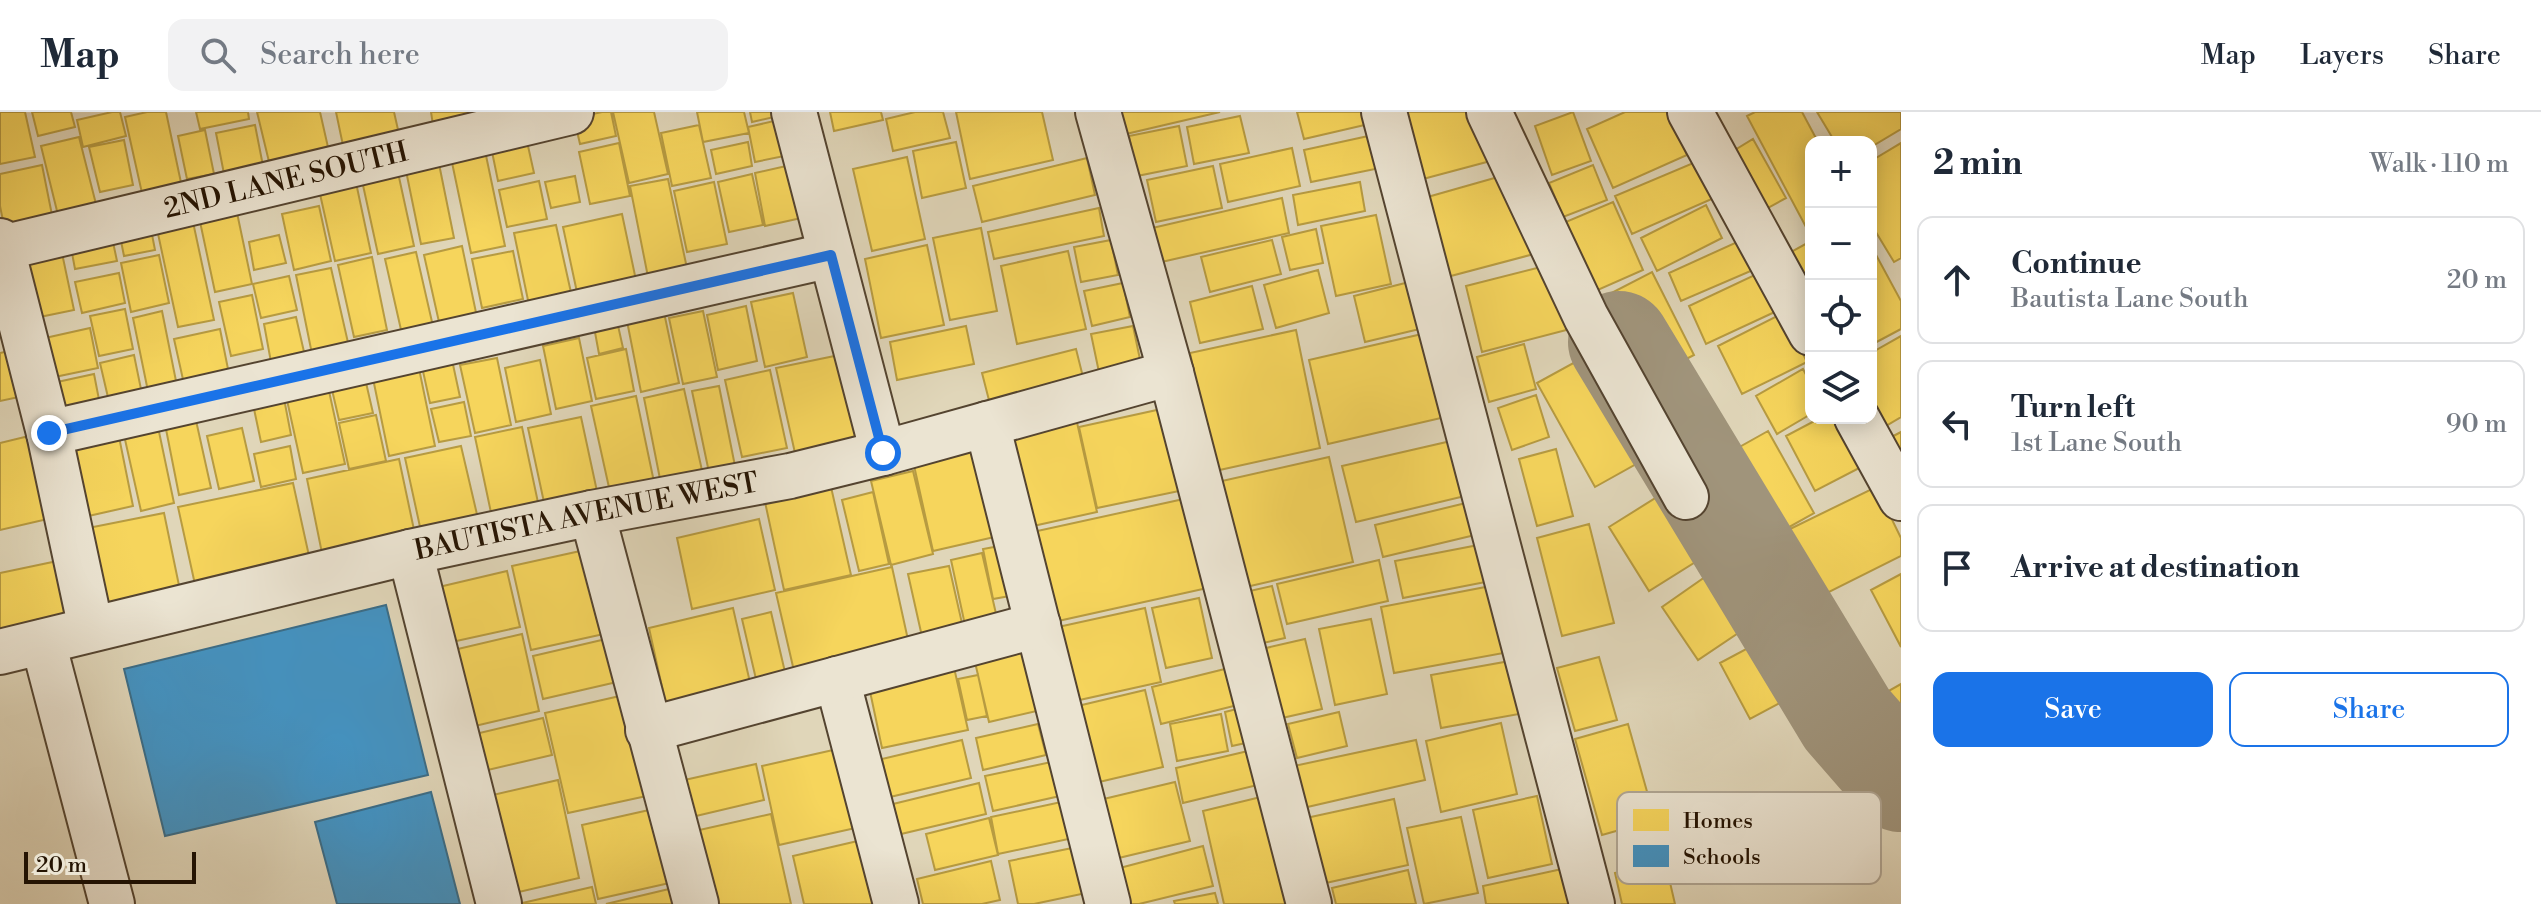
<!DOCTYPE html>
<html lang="en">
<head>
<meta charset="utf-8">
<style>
  :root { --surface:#fff; --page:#f2f2f3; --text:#1f2937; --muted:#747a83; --line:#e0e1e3; --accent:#1a73e8 }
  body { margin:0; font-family:"Libre Bodoni",serif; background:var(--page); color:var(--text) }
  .controls { position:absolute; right:24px; top:24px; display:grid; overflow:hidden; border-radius:16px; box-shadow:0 4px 20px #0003 }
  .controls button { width:72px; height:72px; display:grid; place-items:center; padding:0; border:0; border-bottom:2px solid var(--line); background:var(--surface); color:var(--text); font:40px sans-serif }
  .scale { position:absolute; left:24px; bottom:20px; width:172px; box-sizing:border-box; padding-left:8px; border:4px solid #251403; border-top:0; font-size:22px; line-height:28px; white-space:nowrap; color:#251403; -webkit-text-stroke:6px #ebe4d2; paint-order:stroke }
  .stop { position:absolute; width:24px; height:24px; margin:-18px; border:6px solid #1a73e8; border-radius:50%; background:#fff }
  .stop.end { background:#1a73e8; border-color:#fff; box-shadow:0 2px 8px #0008 }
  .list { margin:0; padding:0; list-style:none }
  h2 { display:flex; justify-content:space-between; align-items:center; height:104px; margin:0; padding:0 32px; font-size:34px }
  h2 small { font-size:26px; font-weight:400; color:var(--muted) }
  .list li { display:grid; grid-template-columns:52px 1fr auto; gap:24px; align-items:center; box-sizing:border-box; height:128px; margin:0 16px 16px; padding:0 16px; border:2px solid var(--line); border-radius:16px }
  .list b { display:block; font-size:30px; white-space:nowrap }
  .list p { margin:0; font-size:26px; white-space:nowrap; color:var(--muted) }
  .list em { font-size:26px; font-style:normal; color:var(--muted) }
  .actions { display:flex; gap:16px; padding:24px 32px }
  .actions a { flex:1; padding:18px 0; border:2px solid var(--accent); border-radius:16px; text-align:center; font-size:28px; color:var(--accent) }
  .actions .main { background:var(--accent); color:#fff }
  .icon { flex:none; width:44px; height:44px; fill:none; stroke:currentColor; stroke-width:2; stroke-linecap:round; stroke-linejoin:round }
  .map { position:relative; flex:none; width:1901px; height:792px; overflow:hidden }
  header { display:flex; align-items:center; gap:48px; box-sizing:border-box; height:112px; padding:0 40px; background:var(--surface); border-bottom:2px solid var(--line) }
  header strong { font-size:38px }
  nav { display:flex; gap:44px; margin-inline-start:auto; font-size:28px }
  .search { width:560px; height:72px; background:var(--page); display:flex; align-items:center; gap:20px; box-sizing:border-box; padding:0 28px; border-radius:16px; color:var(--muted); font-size:30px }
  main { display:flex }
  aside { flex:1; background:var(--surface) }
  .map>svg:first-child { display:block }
  .homes { fill:#f6d55c; stroke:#b79b41; stroke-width:2 }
  .schools { fill:#4393c3; stroke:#3a6d89; stroke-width:2 }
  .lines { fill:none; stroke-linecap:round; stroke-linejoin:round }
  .river { stroke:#a0947b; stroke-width:102 }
  .minor-casing { stroke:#544430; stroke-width:48 }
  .minor { stroke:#ebe4d2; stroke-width:44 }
  .route { stroke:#1a73e8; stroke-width:10 }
  .labels { text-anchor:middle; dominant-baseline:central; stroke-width:8; stroke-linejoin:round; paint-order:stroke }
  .street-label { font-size:28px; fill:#251403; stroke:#ebe4d2 }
  .key { fill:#ebe4d2; stroke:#b0a694; stroke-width:2 }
  .key-label { font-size:22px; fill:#251403 }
</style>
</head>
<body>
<header>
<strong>Map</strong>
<div class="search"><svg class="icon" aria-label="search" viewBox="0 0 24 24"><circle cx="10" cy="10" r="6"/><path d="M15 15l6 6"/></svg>Search here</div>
<nav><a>Map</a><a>Layers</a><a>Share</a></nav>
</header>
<main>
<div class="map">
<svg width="1901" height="792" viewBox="0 0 1901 792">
  <rect width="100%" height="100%" fill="#e0d6b9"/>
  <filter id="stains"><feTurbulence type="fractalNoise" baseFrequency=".0025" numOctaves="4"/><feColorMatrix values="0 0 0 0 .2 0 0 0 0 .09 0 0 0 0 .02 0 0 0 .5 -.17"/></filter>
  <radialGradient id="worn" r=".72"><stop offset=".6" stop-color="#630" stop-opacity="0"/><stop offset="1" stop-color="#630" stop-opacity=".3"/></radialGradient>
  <path class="homes" d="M0 0H25L35 45 0 52Z
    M32 0H71L75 15 38 24Z
    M112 0H120L126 24 83 35 77 8Z
    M147 0H166L183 80 144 90 125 5Z
    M196 0H248L249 7 200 17Z
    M257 0H320L330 44 271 58Z
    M336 0H394L401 31 345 43Z
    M431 0H470L471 5 433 13Z
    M602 0H611L616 24 580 32 574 6Z
    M613 0H654L668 62 629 71Z
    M697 0H744L749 21 703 30Z
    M750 0H782L783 3 752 10Z
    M830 0H881L883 8 834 19Z
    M915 0H943L950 26 893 39 886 7Z
    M956 0H1042L1053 48 970 67Z
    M1120 0H1220L1126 22Z
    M1297 0H1366L1369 12 1304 27Z
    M1389 0H1485L1498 47 1408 71Z
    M1573 0 1591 49 1552 63 1535 14Z
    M1625 0H1668L1687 43 1613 76 1587 17Z
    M1755 0H1802L1818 30H1811V113L1806 115 1747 4Z
    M1817 0H1901V17L1871 35V30H1835Z
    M1240 4 1249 41 1194 52 1187 15Z
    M792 5 799 41 755 50 748 15Z
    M255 13 265 64 226 72 216 21Z
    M699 13 711 66 672 74 661 21Z
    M1179 14 1187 54 1137 64 1129 24Z
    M524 16 534 61 498 69 489 25Z
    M205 18 214 62 187 67 178 24Z
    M1373 23 1380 56 1311 70 1304 38Z
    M79 25 96 92 58 103 41 34Z
    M1753 27 1786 86 1757 102 1725 44Z
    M124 28 133 73 100 80 89 35Z
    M748 30 752 54 716 62 711 38Z
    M956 30 966 76 922 86 913 39Z
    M619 31 630 84 590 92 579 40Z
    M1901 31V146L1894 150 1871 112V49Z
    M484 34 505 134 471 141 450 41Z
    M1292 36 1300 74 1228 90 1220 52Z
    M437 42 454 126 421 132 404 49Z
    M907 45 925 127 872 139 853 57Z
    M1087 46 1095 83 982 110 973 74Z
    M1698 49 1714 86 1632 122 1615 84Z
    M804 50 815 103 765 114 755 61Z
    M42 53 53 108 5 119 0 94V62Z
    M1593 53 1607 88 1563 105 1549 71Z
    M1213 54 1222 96 1156 110 1147 68Z
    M397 56 414 134 378 142 361 64Z
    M1512 61 1534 142 1432 169 1410 90Z
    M752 62 763 113 729 120 718 70Z
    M575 64 580 90 551 96 545 70Z
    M355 66 371 141 335 149 318 73Z
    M668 67 688 161 649 170 630 74Z
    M539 69 547 107 507 115 499 78Z
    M714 70 727 132 687 140 674 79Z
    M1360 70 1365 99 1298 113 1293 83Z
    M1282 86 1289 121 1157 151 1148 117Z
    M1613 90 1643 158 1591 181 1561 112Z
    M1706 93 1722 126 1657 159 1641 126Z
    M319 94 331 149 294 158 282 102Z
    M236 96 252 172 215 180 199 105Z
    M1099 96 1104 124 994 147 988 120Z
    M622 102 637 173 578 185 563 115Z
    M1376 103 1391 172 1336 184 1321 114Z
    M149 107 155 138 124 144 118 114Z
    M193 110 214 208 178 215 157 117Z
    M556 113 572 185 529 193 514 121Z
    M110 116 117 149 75 157 69 125Z
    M981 116 997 199 950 208 933 126Z
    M1316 117 1323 151 1290 158 1282 125Z
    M279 123 286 151 254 158 249 130Z
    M1746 126 1760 155 1681 189 1669 161Z
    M59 127 74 198 25 208 10 136Z
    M1111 128 1118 163 1081 170 1074 135Z
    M1272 128 1281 162 1210 180 1201 145Z
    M1811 129V165L1797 173 1782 145Z
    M927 133 944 213 881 226 865 147Z
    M462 134 478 210 441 219 424 143Z
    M513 139 523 187 482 196 472 147Z
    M1068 139 1086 217 1017 232 1001 154Z
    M416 140 435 223 404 231 385 147Z
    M1875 141 1901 189V217L1871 233V143Z
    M159 143 169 191 131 200 121 151Z
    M372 145 387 218 354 225 338 153Z
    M1557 151 1574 216 1482 240 1466 174Z
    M331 156 349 235 312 242 296 163Z
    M1318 158 1329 201 1276 216 1264 173Z
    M1652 160 1694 243 1636 273 1594 190Z
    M1761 160 1779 198 1706 232 1689 194Z
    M119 161 125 191 82 201 75 170Z
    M289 164 297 198 261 206 253 172Z
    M1417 168 1428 215 1365 230 1354 184Z
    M1123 171 1130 205 1092 214 1084 179Z
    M1252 174 1263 217 1200 231 1190 190Z
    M793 181 807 245 765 255 751 190Z
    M252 183 263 237 231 244 219 190Z
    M662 191 679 271 641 280 625 199Z
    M746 194 757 249 718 258 707 203Z
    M125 197 133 237 99 244 90 204Z
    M162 199 179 284 150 289 133 206Z
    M703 199 717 265 683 272 669 206Z
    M615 200 623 236 599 242 592 204Z
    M1783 201 1807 250 1742 282 1718 234Z
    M296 205 307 253 273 261 264 212Z
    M966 214 974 252 897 268 890 230Z
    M1133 214 1142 257 1100 265 1091 222Z
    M90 216 98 256 45 267 36 228Z
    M220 217 231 272 186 281 174 227Z
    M1296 218 1320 336 1215 359 1190 241Z
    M1422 222 1441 306 1328 332 1309 248Z
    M1901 224V305L1879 318 1871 304V241Z
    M579 226 592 289 556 297 543 234Z
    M1524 232 1536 277 1489 290 1477 245Z
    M449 234 460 285 430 291 419 241Z
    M23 236 33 282 0 289V241Z
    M626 237 634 279 596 287 587 246Z
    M1076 237 1085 273 991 296 982 261Z
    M1597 238 1654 342 1595 375 1537 271Z
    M854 240 872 325 795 341 776 256Z
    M416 242 435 334 389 344 370 252Z
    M134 243 143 287 110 294 100 251Z
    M497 246 511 313 475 321 460 253Z
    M540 248 551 302 516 310 505 256Z
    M1803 257 1811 272V302L1777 322 1756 284Z
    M770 258 787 336 742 345 725 268Z
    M94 262 102 303 56 313 48 272Z
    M364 262 373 301 339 308 330 269Z
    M327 270 345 352 303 361 285 279Z
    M281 271 291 323 261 330 250 278Z
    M719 274 737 364 711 370 692 279Z
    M684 277 703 363 661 372 644 286Z
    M1536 283 1549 325 1512 338 1498 296Z
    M636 284 654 370 610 380 591 294Z
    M464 290 471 324 439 330 431 297Z
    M193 295 211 376 179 383 163 302Z
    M1166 296 1184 378 1097 396 1079 315Z
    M1074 297 1097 400 1024 416 1000 314Z
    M376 303 386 349 349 357 339 311Z
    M581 305 598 384 545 395 528 316Z
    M1820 306H1840L1865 353 1815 379 1786 324Z
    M117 315 133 394 75 407 57 327Z
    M158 315 174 391 141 399 124 323Z
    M522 315 540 400 493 410 475 325Z
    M242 316 254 369 219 377 207 324Z
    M1768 319 1814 401 1750 437 1704 355Z
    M1901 320V370L1880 331Z
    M33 323 52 406 0 418V331Z
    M1451 329 1465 384 1356 410 1342 354Z
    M992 332 1012 421 933 439 913 349Z
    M290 334 296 367 261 375 254 342Z
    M461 334 479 411 422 424 405 346Z
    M1556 337 1573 404 1537 414 1519 347Z
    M1329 345 1353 450 1246 475 1222 369Z
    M399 347 417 432 324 451 307 367Z
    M913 359 933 442 891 453 871 369Z
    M293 371 311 453 196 477 178 395Z
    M831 375 851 463 784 478 765 390Z
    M1673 375 1713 439 1649 479 1609 415Z
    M1876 375 1901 426V444L1823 483 1790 417Z
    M873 380 889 452 859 459 842 388Z
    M1202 383 1221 473 1040 513 1019 423Z
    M1466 391 1475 423 1383 445 1375 413Z
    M164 401 182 488 97 506 78 418Z
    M759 407 775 478 692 497 677 426Z
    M1589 412 1614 511 1562 524 1537 426Z
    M1494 430 1501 467 1403 486 1395 449Z
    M1016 431 1026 481 993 487 983 437Z
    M594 436 613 520 531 538 512 454Z
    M982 441 997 506 965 513 951 448Z
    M1738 442 1774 497 1698 548 1662 495Z
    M67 447 82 517 0 535V461Z
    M1379 448 1388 489 1287 512 1277 472Z
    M949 454 966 529 925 538 908 462Z
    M892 455 912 546 797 572 776 481Z
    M507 459 520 515 438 533 426 478Z
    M1901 462V535L1871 478Z
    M1496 473 1509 540 1394 561 1381 495Z
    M1272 474 1285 526 1245 535 1232 483Z
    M1199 486 1212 546 1166 556 1152 496Z
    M733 496 754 588 669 607 649 516Z
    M1145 496 1161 570 1075 589 1058 515Z
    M771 500 788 573 759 580 742 507Z
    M1371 507 1387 582 1335 593 1319 517Z
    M522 522 539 599 462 617 445 540Z
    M619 524 630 567 543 587 533 544Z
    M1305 527 1322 597 1282 606 1266 536Z
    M1763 528 1793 584 1750 607 1720 551Z
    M1040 532 1054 595 989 610 974 546Z
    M1599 545 1617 608 1575 619 1557 556Z
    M1510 549 1519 602 1441 616 1431 563Z
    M953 551 968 618 882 636 868 570Z
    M1245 552 1254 589 1161 612 1152 575Z
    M978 563 987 604 967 608 958 567Z
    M1901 572V623L1880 584Z
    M1145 578 1163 655 1082 674 1065 597Z
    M633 581 656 682 568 701 545 601Z
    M1256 592 1264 627 1232 634 1225 600Z
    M1339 600 1347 634 1297 646 1288 612Z
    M1221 602 1228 639 1177 649 1170 612Z
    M543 606 552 643 475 661 467 624Z
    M1501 611 1517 682 1441 700 1426 629Z
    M1038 612 1046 643 983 658 976 626Z
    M1628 612 1655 708 1602 723 1575 627Z
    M962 628 971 666 890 685 882 647Z
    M1416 628 1425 668 1303 696 1294 654Z
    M851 634 869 713 779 733 762 654Z
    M1265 635 1274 669 1183 691 1176 656Z
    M1061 648 1069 682 993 699 985 664Z
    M756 652 764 688 679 708 671 671Z
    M558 668 579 766 502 784 480 686Z
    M1175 670 1190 729 1106 749 1091 690Z
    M979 671 986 702 901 722 893 692Z
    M1269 683 1289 792H1224L1203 699Z
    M1537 684 1552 752 1488 766 1473 698Z
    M1080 686 1087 723 998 742 991 705Z
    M1394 687 1408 753 1321 772 1306 706Z
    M667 694 683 768 598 787 582 713Z
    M771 702 791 792H702L686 721Z
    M1461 705 1478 781 1424 792 1407 716Z
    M989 706 998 743 935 758 926 722Z
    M875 725 891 792H804L793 744Z
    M1082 734 1091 780 1034 792H1018L1009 749Z
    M1203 734 1213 774 1139 792H1125L1116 757Z
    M991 749 1000 788 982 792H923L917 767Z
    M1665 749 1675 792H1622L1615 761Z
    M1562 757 1569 792H1486L1483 774Z
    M1408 758 1416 792H1336L1332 776Z
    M690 772 694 792H606Z
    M592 775 596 792H518Z
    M1215 781 1218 792H1175L1174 789Z"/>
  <path class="schools" d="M386 493 428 663 165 724 124 557Z
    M431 680 460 792H337L315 710Z"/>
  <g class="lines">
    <path class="river" d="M1619 230 1847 607 1901 669"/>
    <defs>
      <g id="minor">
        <path d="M794 0 883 341"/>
        <path d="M1098 0 1171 261 1309 792"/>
        <path d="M1384 0 1592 792"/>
        <path d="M1489 0 1586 205 1686 385"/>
        <path d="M1690 0 1811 221"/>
        <path d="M0 129 49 321 91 517"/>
        <path id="s1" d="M2 136 571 0"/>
        <path d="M1857 306 1901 386"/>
        <path d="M987 312 1108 792"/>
        <path d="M49 321 831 143"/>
        <path d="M592 401 696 792"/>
        <path d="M410 440 499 792"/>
        <path d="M43 530 112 792"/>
        <path id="s2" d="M0 540 410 440 592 401 790 364 883 341 1171 261"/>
        <path d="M837 567 896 792"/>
        <path d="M648 618 1038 513"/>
      </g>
    </defs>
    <use href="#minor" class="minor-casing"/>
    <use href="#minor" class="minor"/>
  </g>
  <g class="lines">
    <path class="route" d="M49 321 831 143 883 341"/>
  </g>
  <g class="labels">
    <g class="street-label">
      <text stroke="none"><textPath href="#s1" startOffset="292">2ND LANE SOUTH</textPath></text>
      <text stroke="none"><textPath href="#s2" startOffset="602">BAUTISTA AVENUE WEST</textPath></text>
    </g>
  </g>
  <rect x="1617" y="680" width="264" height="92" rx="12" class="key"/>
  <rect x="1633" y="697" width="36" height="22" fill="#f6d55c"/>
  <rect x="1633" y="733" width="36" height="22" fill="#4393c3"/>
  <g class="key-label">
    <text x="1683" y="716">Homes</text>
    <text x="1683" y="752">Schools</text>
  </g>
  <rect width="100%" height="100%" filter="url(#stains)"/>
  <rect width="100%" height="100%" fill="url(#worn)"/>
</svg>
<div class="controls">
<button>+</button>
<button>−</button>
<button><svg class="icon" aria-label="locate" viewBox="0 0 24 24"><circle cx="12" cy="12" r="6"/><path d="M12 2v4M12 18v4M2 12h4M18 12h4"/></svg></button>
<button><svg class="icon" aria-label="layers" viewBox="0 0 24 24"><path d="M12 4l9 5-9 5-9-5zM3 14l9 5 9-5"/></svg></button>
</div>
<div class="scale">20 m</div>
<div class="stop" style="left:883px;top:341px"></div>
<div class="stop end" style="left:49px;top:321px"></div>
</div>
<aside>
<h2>2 min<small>Walk · 110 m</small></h2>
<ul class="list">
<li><svg class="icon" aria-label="ahead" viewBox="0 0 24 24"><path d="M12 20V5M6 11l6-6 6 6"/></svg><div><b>Continue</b><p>Bautista Lane South</p></div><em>20 m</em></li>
<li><svg class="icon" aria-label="left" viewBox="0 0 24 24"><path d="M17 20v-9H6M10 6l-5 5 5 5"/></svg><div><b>Turn left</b><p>1st Lane South</p></div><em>90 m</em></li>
<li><svg class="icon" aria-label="arrive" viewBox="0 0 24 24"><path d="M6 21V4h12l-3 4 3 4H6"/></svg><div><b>Arrive at destination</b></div></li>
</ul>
<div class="actions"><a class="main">Save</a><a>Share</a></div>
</aside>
</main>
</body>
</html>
